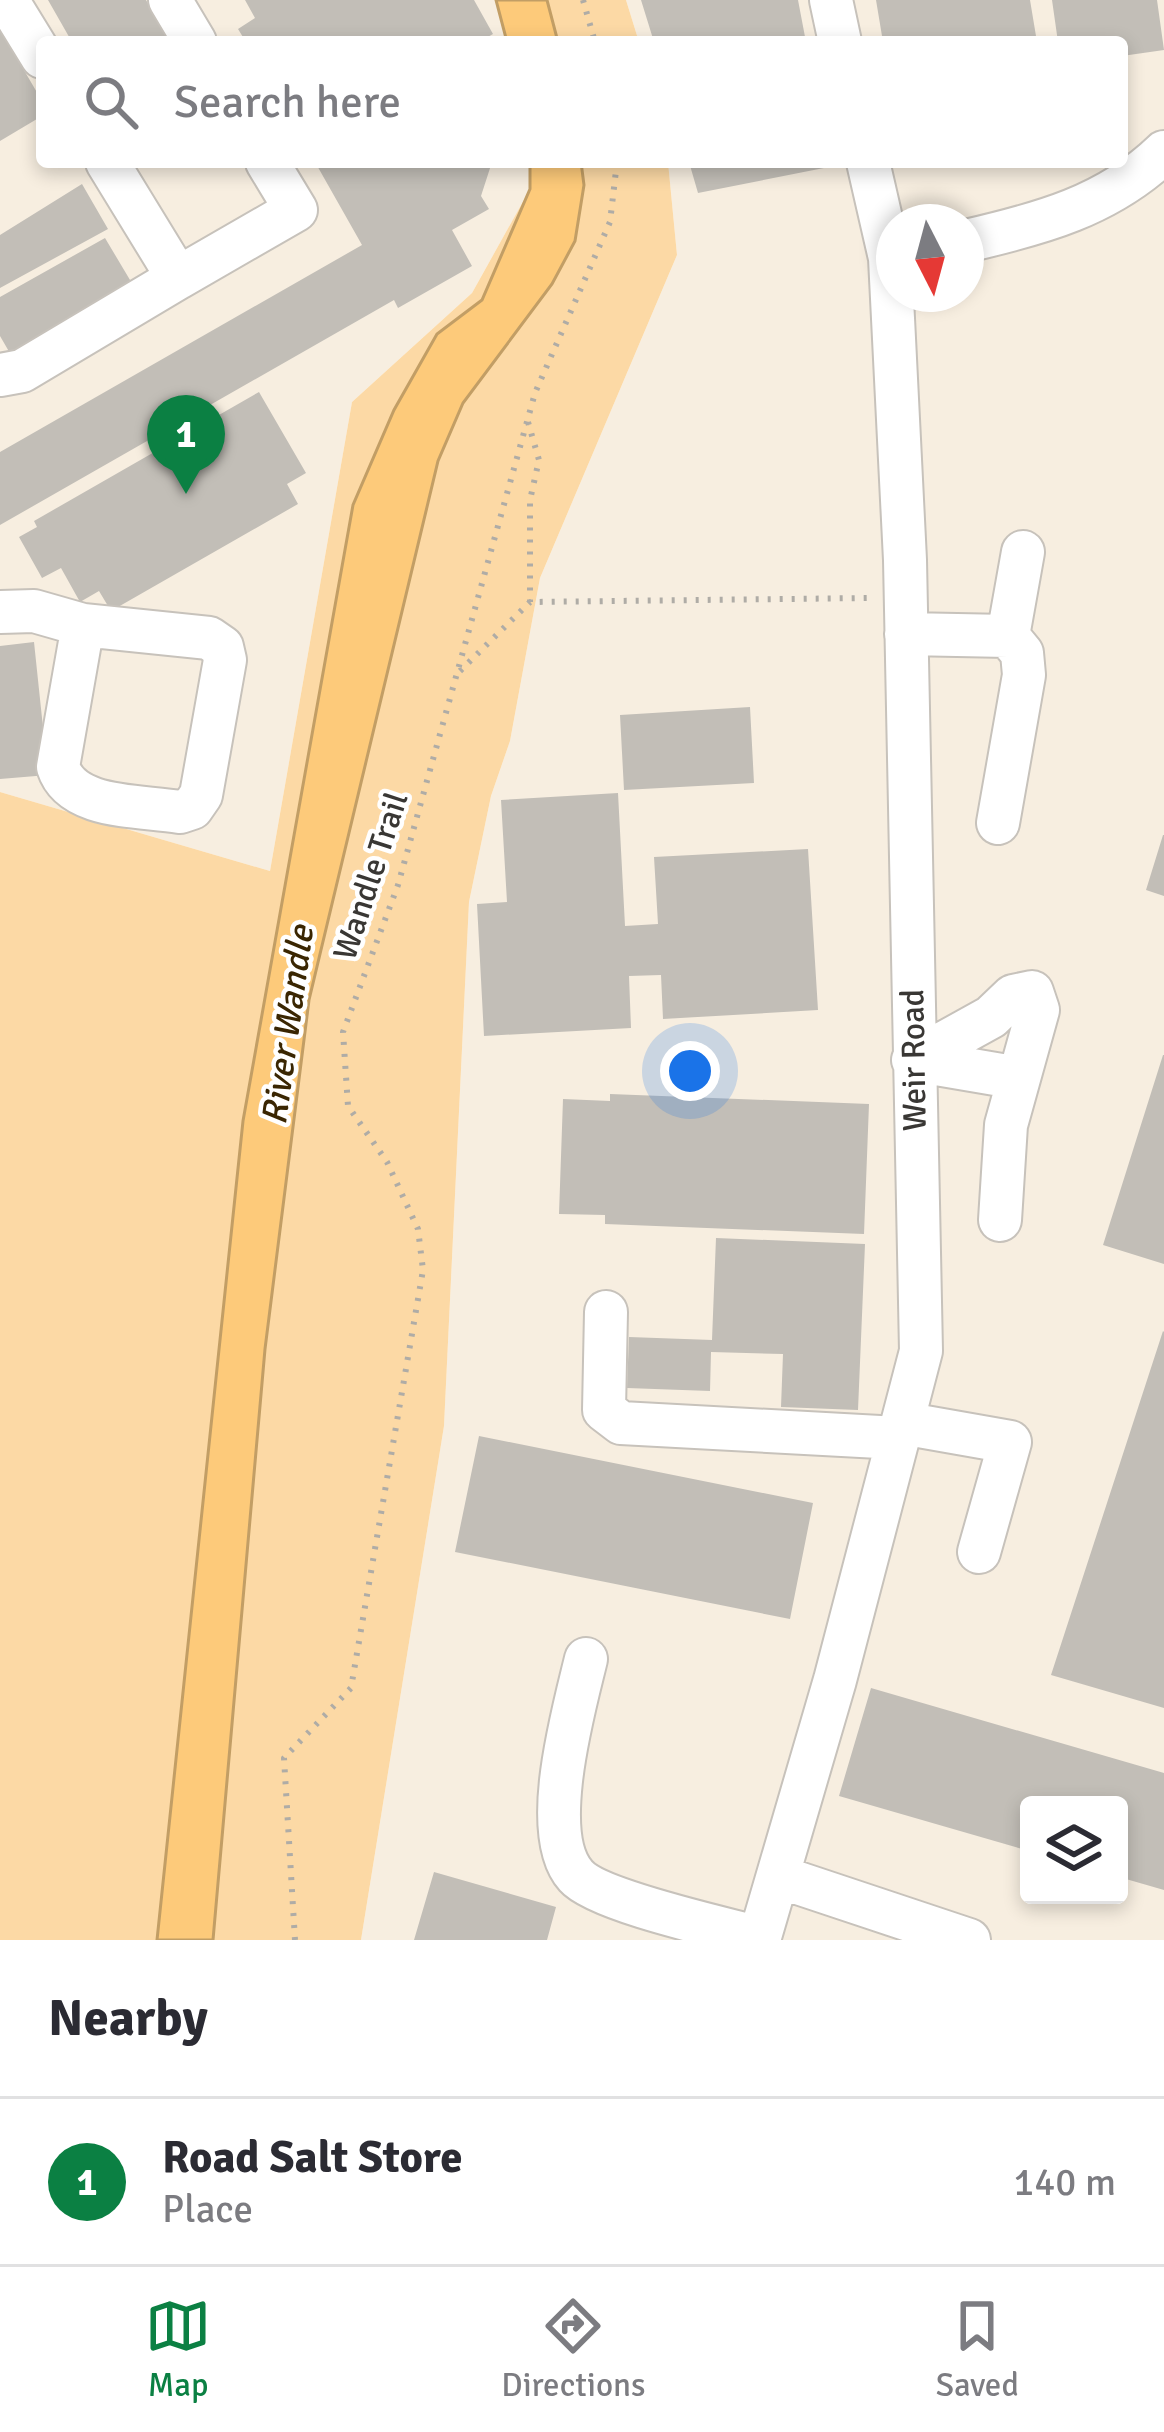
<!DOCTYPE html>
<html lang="en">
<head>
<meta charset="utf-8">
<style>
  :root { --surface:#fff; --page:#f7f7f7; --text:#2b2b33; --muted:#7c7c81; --line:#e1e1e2; --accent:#0b8043 }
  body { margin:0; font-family:Signika,sans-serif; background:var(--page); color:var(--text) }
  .controls { position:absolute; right:36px; bottom:36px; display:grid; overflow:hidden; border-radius:12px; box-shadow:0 6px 18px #0003 }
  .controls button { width:108px; height:108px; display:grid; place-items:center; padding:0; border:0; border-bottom:3px solid var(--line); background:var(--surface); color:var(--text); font:60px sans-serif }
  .compass { position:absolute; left:876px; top:204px; width:108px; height:108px; border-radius:50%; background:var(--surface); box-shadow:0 6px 18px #0003; rotate:174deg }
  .you { position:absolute; left:690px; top:1071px; width:42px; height:42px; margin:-30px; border:9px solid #fff; border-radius:50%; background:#1a73e8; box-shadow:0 0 0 18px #1a73e833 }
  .badge { display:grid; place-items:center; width:78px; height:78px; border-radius:50%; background:var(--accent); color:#fff; font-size:39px; font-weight:700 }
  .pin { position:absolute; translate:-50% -99px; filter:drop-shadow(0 3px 6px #0008) }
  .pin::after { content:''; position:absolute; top:63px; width:42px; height:36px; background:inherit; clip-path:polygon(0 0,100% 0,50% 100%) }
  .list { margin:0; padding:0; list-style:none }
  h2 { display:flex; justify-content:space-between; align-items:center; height:156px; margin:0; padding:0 48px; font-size:51px }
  h2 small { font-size:39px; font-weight:400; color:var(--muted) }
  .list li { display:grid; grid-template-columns:78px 1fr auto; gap:36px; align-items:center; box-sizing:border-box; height:168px; padding:0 48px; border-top:3px solid var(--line) }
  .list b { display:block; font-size:45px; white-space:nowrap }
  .list p { margin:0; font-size:39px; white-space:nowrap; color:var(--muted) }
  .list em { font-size:39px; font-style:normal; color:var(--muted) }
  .icon { flex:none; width:66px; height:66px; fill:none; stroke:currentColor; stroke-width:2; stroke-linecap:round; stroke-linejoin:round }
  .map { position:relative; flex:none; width:1164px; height:1940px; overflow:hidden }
  .search { position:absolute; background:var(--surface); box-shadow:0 6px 18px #0003; left:36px; right:36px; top:36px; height:132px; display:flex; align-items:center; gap:30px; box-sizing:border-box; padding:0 42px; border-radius:12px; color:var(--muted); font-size:45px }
  .sheet { height:324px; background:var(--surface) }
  nav { display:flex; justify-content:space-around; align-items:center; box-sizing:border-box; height:168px; border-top:3px solid var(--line); background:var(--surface); font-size:33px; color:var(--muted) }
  nav a { display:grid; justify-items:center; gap:6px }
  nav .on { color:var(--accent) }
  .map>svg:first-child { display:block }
  .built { fill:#f7eee0; fill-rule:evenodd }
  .green { fill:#fcd9a5 }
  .water { fill:#fdca7a; stroke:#c29e65; stroke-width:3 }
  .building { fill:#c2beb7 }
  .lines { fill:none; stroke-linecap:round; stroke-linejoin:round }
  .minor-casing { stroke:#c7c2bb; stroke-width:46 }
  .path { stroke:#afaca6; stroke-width:6; stroke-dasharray:3 9; stroke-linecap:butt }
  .minor { stroke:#fff; stroke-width:42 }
  .labels { text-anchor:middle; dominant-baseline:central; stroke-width:9; stroke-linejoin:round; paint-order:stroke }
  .street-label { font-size:33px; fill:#393734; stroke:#fff }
  .water-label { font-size:36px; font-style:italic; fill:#3a2602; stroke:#fff }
</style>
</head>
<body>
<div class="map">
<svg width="1164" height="1940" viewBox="0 0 1164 1940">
  <rect width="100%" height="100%" fill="#fffaf3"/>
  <path class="built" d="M0 0H496L507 42H42V162H530V189L472 293 352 402 270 871 0 792Z
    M626 0H1164V1940H361L444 1426 469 902 491 796 510 741 540 578 677 255 668 162H1122V42H639ZM894 222H966V294H894ZM1029 1805H1119V1895H1029Z"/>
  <path class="green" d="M496 0H626L639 42H507Z
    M530 162H668L677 255 540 578 510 741 491 796 469 902 444 1426 361 1940H0V792L270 871 352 402 472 293 530 189Z"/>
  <path class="water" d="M496 0H547L558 42H507Z
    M530 162H581L584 185 575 241 552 284 463 403 438 461 309 1000 265 1349 213 1940H157L243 1121 353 505 394 410 437 334 482 300 530 189Z"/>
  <path class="building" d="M48 0H146L170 42H72Z
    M245 0H474L493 34 479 42H246L238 29 255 18Z
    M641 0H798L806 42H654Z
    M876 0H1030L1037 42H883Z
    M1052 0H1157L1164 50 1122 56V42H1058Z
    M0 29 42 101V116L0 141Z
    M315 162H492L481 196 489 209 452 230 472 266 398 308 394 300 0 525V452L362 245Z
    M689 162H828L829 167 698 193Z
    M82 184 108 229 0 288V235Z
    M105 238 133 285 11 355 0 336V297Z
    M259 392 306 473 287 484 298 504 111 611 99 591 80 602 61 568 42 578 19 537 37 527 34 521Z
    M34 642 48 775 0 779V646Z
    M750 707 754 783 624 790 620 715Z
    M618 793 625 926 658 924 654 857 808 849 818 1010 663 1019 661 975 629 976 631 1028 484 1036 477 904 507 902 501 800Z
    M1163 835H1164V896L1146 890Z
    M1163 1055H1164V1264L1103 1245Z
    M610 1094 869 1104 864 1234 605 1224V1215L559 1214 563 1099 610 1101Z
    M716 1238 865 1244 858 1410 781 1407 783 1354 711 1352 710 1391 627 1388 629 1337 712 1340Z
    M1163 1331 1164 1332V1708L1051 1675Z
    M479 1436 813 1503 790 1619 455 1552Z
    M871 1688 1164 1773V1890L1119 1877V1805H1029V1851L839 1796Z
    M434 1872 556 1907 547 1940H414Z"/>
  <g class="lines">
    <defs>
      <path id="minor" d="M7 0 42 57
        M170 0 195 42
        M831 0 840 42
        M107 162 178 278 296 210 267 162
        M966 241C1040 224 1108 206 1164 152
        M0 375 22 371 178 278
        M0 612 34 611 83 625 209 638 222 647 225 660 201 795 192 808 180 812C139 805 72 810 58 767L83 625
        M906 634 1008 636 1022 653 1024 675 998 823
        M1008 636 1023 552
        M913 1060 991 1017 1013 996 1032 992 1038 1010 1006 1125 1000 1220
        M913 1060 1019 1078
        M606 1312 604 1410 621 1423 898 1438
        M902 1423 1010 1442 979 1552
        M586 1659C574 1709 538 1834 576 1876 598 1901 723 1928 760 1938
        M780 1877 969 1940
        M759 1940 835 1680 921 1351 905 560 890 258 868 162"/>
    </defs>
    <use href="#minor" class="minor-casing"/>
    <path class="path" d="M583 0 595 42
      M528 422 539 460 530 500V602
      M460 671 530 602 869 598
      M295 1940 284 1758 351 1688 423 1270 418 1229 387 1162 348 1106 343 1032 398 885 535 393 610 222 617 162"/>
    <use href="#minor" class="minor"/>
  </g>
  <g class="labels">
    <g class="street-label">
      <text transform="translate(371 876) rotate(-72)">Wandle Trail</text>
      <text transform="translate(914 1060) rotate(-91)">Weir Road</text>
    </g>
    <g class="water-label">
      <text transform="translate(288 1025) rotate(-82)">River Wandle</text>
    </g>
  </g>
</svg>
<div class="controls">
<button><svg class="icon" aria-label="layers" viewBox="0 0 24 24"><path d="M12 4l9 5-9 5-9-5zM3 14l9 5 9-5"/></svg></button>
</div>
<svg class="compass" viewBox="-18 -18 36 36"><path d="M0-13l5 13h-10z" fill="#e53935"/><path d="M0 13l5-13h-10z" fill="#7c7c81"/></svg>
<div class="you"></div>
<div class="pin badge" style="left:186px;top:494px">1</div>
<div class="search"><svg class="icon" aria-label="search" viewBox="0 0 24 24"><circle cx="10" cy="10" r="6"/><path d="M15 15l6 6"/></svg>Search here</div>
</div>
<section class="sheet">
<h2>Nearby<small></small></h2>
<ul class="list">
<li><span class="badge">1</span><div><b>Road Salt Store</b><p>Place</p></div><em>140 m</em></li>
</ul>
</section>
<nav>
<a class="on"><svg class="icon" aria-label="map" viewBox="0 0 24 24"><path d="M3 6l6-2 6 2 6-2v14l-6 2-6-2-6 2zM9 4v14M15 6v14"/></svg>Map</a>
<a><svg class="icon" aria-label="directions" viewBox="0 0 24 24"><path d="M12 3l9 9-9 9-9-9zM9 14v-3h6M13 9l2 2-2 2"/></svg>Directions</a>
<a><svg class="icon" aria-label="saved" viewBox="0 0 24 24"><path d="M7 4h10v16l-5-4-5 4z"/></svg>Saved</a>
</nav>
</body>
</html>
